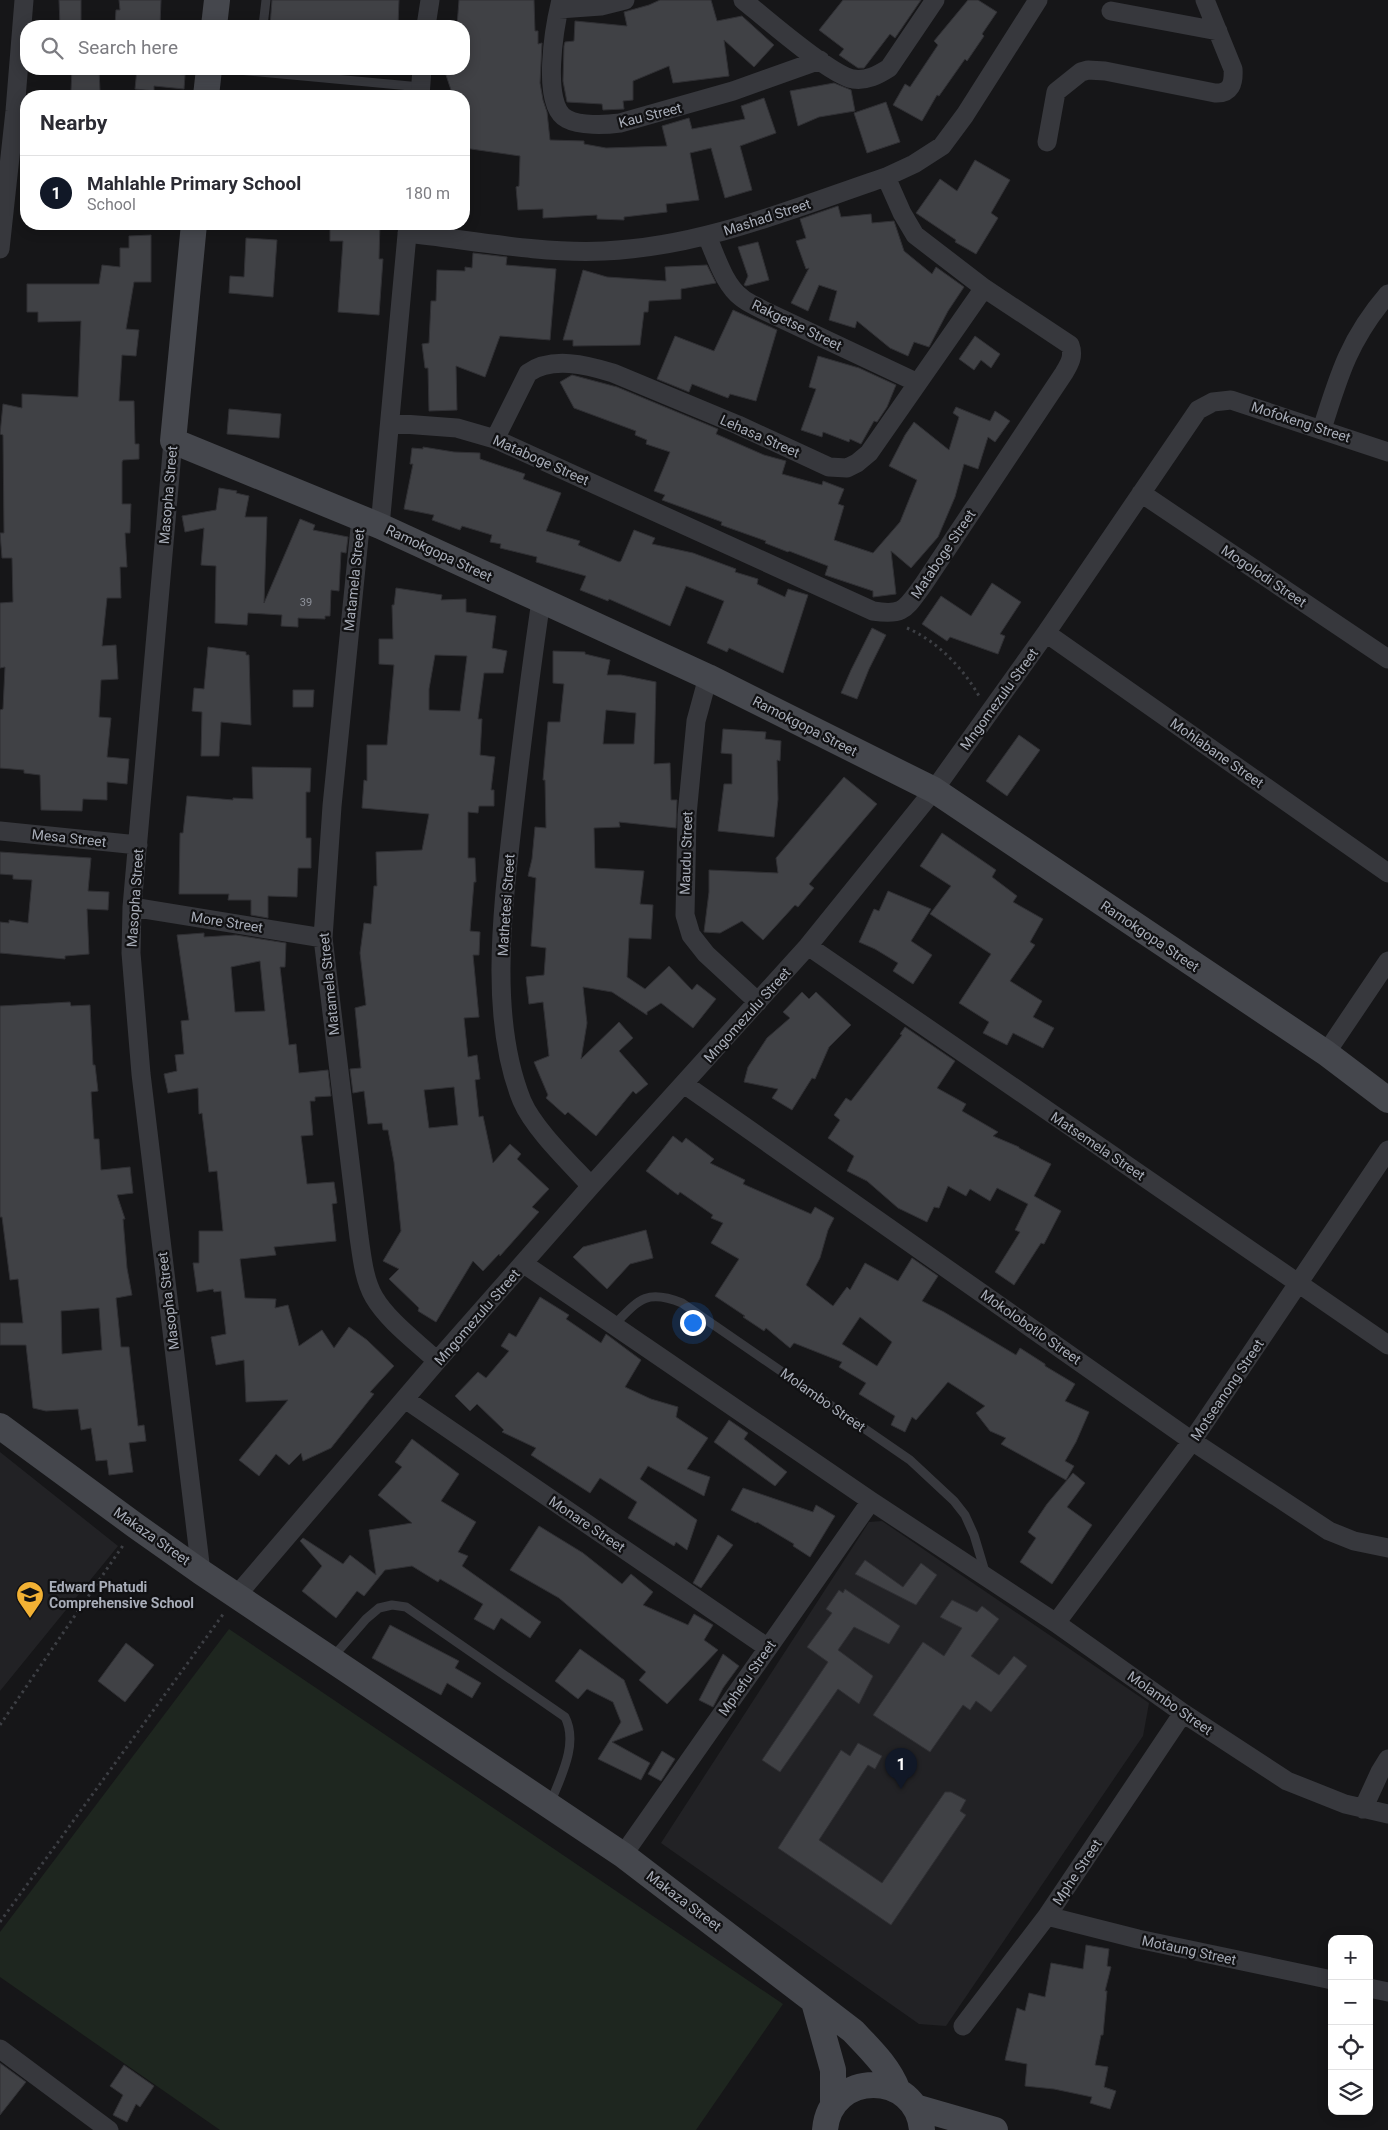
<!DOCTYPE html>
<html lang="en">
<head>
<meta charset="utf-8">
<style>
  :root { --surface:#fff; --page:#f2f2f3; --text:#2b2b33; --muted:#7c7c81; --line:#e1e1e2; --accent:#111827 }
  body { margin:0; font-family:Roboto,sans-serif; background:var(--page); color:var(--text) }
  .controls { position:absolute; right:15px; bottom:15px; display:grid; overflow:hidden; border-radius:10px; box-shadow:0 2px 12px #0003 }
  .controls button { width:45px; height:45px; display:grid; place-items:center; padding:0; border:0; border-bottom:1px solid var(--line); background:var(--surface); color:var(--text); font:25px sans-serif }
  .you { position:absolute; left:692px; top:1322px; width:18px; height:18px; margin:-12px; border:4px solid #fff; border-radius:50%; background:#1a73e8; box-shadow:0 0 0 8px #1a73e833 }
  .badge { display:grid; place-items:center; width:32px; height:32px; border-radius:50%; background:var(--accent); color:#fff; font-size:16px; font-weight:700 }
  .pin { position:absolute; translate:-50% -41px; filter:drop-shadow(0 1px 2px #0008) }
  .pin::after { content:''; position:absolute; top:26px; width:18px; height:15px; background:inherit; clip-path:polygon(0 0,100% 0,50% 100%) }
  .list { margin:0; padding:0; list-style:none }
  h2 { display:flex; justify-content:space-between; align-items:center; height:65px; margin:0; padding:0 20px; font-size:21px }
  h2 small { font-size:16px; font-weight:400; color:var(--muted) }
  .list li { display:grid; grid-template-columns:32px 1fr auto; gap:15px; align-items:center; box-sizing:border-box; height:75px; padding:0 20px; border-top:1px solid var(--line) }
  .list b { display:block; font-size:19px; white-space:nowrap }
  .list p { margin:0; font-size:16px; white-space:nowrap; color:var(--muted) }
  .list em { font-size:16px; font-style:normal; color:var(--muted) }
  .icon { flex:none; width:28px; height:28px; fill:none; stroke:currentColor; stroke-width:2; stroke-linecap:round; stroke-linejoin:round }
  .map { position:relative; flex:none; width:1388px; height:2130px; overflow:hidden }
  .search { position:absolute; background:var(--surface); box-shadow:0 2px 12px #0003; left:20px; top:20px; width:450px; height:55px; display:flex; align-items:center; gap:12px; box-sizing:border-box; padding:0 18px; border-radius:20px; color:var(--muted); font-size:19px }
  .panel { position:absolute; background:var(--surface); box-shadow:0 2px 12px #0003; left:20px; top:90px; width:450px; height:140px; border-radius:20px }
  .map>svg:first-child { display:block }
  .built { fill:#222225 }
  .green { fill:#1e261f }
  .building { fill:#404145; stroke:#303034; fill-rule:evenodd }
  .lines { fill:none; stroke-linecap:round; stroke-linejoin:round }
  .path { stroke:#3d3f44; stroke-width:3; stroke-dasharray:2.5 4; stroke-linecap:butt }
  .lane { stroke:#37383d; stroke-width:9 }
  .street { stroke:#37383d; stroke-width:19 }
  .secondary { stroke:#45474d; stroke-width:26 }
  .labels { text-anchor:middle; dominant-baseline:central; stroke-width:4.5; stroke-linejoin:round; paint-order:stroke }
  .number-label { font-size:11px; fill:#8e929b }
  .street-label { font-size:14px; fill:#a8adb8; stroke:#111113 }
  .poi-label { font-size:14px; font-weight:bold; fill:#a8adb8; stroke:#111113; text-anchor:start }
</style>
</head>
<body>
<div class="map">
<svg width="1388" height="2130" viewBox="0 0 1388 2130">
  <rect width="100%" height="100%" fill="#161618"/>
  <path class="built" d="M0 1452 118 1546 0 1691Z
    M882 1521 1149 1703 1143 1736 946 2026 919 2024 661 1843 869 1522Z"/>
  <path class="green" d="M229 1629 783 2004 696 2130H220L0 1977V1932Z"/>
  <path class="building" d="M59 0H81V26H60Z
    M119 0H161L160 26 115 25 116 10H120Z
    M272 0H399L398 26H270Z
    M459 0H534L535 31H538V44L542 43 540 83 543 100 547 112 550 140 584 141V144L606 148 667 146 662 126 689 118 692 129 745 119 741 106 764 98 776 133 740 146 752 190 725 198 711 148 690 153 699 200 666 204 667 212 624 217V220L597 219V215L543 218V209L518 210 516 187 519 186 520 156 464 148V96H453L444 69H464V26H457Z
    M660 0H711L717 21 742 16 774 45 754 67 724 40 729 76 673 83 669 66 633 81V100L623 101 624 109 603 110 602 104 567 102 563 81 564 46 565 42 574 41 575 21 627 26 624 12 649 5Z
    M843 0H921L895 38 890 34 864 68H858L839 55 844 49 819 30Z
    M968 0H978L997 12 982 34 984 36 967 61 965 59 939 96 937 95 922 121 893 105 905 84 910 87 938 45 934 41Z
    M72 69H99L100 91H71Z
    M137 69H156V72L185 75 184 89 154 86V91L135 89Z
    M834 83 851 90 855 111 819 117 798 126 790 91Z
    M886 102 900 142 867 153 854 113Z
    M975 160 1010 180 991 213 998 218 976 254 955 242 956 240 916 213 940 179 957 191Z
    M838 206 841 217 871 214 872 223 894 221 904 251 932 274 936 267 964 287 948 311 929 347 914 342 908 356 890 348 857 321 855 328 829 320 837 291 819 285 808 311 791 303 809 268 806 269 796 241 806 238 800 219Z
    M330 224H380L379 259H383L379 315 338 312 343 241H330Z
    M151 235V282H134L126 329 139 330 136 356 122 355 119 401H134L135 444H139V459L123 460 122 462V504H131L130 533H125L127 567H120L121 598H107L102 646 116 645 118 679 101 680 99 717 111 718 107 757 129 759 127 784 107 782V800L83 799 82 811 41 810 40 775 24 773V770L0 768V710L3 709 5 667 0 668V603L13 602 12 558H2L0 533H4L3 435 0 434 3 404 22 408V394L78 397 81 321 38 322V312H27V284H99L102 265 120 267V248H129V236Z
    M246 238 277 240 273 297 229 293 230 276 244 277Z
    M758 242 769 280 746 286 744 285 748 276 738 247Z
    M473 253 507 257 506 265 556 269 550 340 500 336 485 377 456 366 457 410 429 411 428 368H425L422 344 429 343 431 301H436L437 270 465 271V267L472 268Z
    M707 265 716 283 681 289V299L649 301 648 312H644L640 345 573 346V340H563L583 270 607 277 666 281 665 267Z
    M733 310 777 330 756 401 730 394 728 398 692 384 689 392 657 379 675 336 714 351Z
    M975 336 1000 354 991 368 981 360 974 370 959 359Z
    M818 356 859 368 896 385 887 407 877 422 874 421 861 444 850 439 849 442 823 432 822 437 801 430 816 389 809 387Z
    M572 375 617 387 718 429 716 434 764 455 786 461 782 474 822 485 823 481 844 489 838 504 844 506 834 540 873 553 900 522 917 480 889 466 905 435 914 422 949 450 959 417 953 413 956 407 990 421 995 411 1010 421 995 442 988 437 978 469 964 464 955 497 938 537 911 568 891 551 896 594 873 597V591L825 575 828 566 789 551 788 552 765 543 766 541 721 525 722 522 662 500 665 495 654 491 670 452 646 444 647 440 635 435 636 431 574 408 560 382Z
    M229 409 281 414 279 438 227 434Z
    M423 447 454 452 480 453V459L525 474 523 479 561 493 546 531 580 541 578 545 619 562 621 561 634 530 655 538 652 544 693 553 736 569 735 572 758 579 757 584 785 597 788 589 808 595 783 673 729 648 727 652 707 643 724 601 686 586 670 626 609 599 608 601 580 590 586 576 536 562 537 557 500 548 501 544 490 542 492 535 462 526 460 530 432 520 434 515 404 509 413 464H410L412 448 423 449Z
    M219 488 237 491 236 493 249 496 245 517H267L264 603 300 519 315 525 313 530 348 537 346 553 341 552 339 591 331 590 330 616H325V619L298 618V627L281 626 282 615 248 613 247 625 215 623 216 566 201 565 204 528 185 532 182 516 216 510Z
    M992 583 1021 602 1000 634 1005 636 998 654 950 637 947 641 922 624 941 596 971 616Z
    M396 588 442 595 441 600 466 599V612L496 616 492 648 507 651 503 673H484L478 719H482L480 755 495 757 491 790H494V806H479L478 813 468 812V858H475L476 882H474L470 931 480 932 479 955H473L479 1017 464 1018 468 1057 477 1055 480 1079 475 1080 479 1117 483 1116 493 1163 510 1144 521 1154 517 1159 549 1189 532 1207 539 1212 500 1256 499 1254 483 1271 473 1261 436 1322 418 1311 419 1308 389 1279 399 1269 383 1261 401 1231 394 1162 388 1130H383L382 1123 368 1124 364 1091 353 1093 350 1069 361 1068 355 1008 366 1005 360 953 364 923 371 924 374 886H377L376 852 422 850 429 814 362 808 364 780 367 781V745H387L394 665 379 664V639H393L392 605H394ZM435 655 467 656 460 711 429 710V689ZM454 1087 458 1125 429 1128 424 1090Z
    M872 628 886 635 869 669 857 699 841 693 851 670Z
    M208 647 246 652V655H249L251 725 221 722 219 756H201L202 712 192 711 194 688 204 689Z
    M553 651 585 652V654L610 660 607 675H621L656 682 654 764 670 763 671 800H677L676 828 619 822 620 827 594 828 595 868 644 871 640 904 653 905 651 939 629 938 627 977 645 989 669 966 692 990 697 984 716 999 693 1028 661 1003 647 1012V1015L612 992 583 987 587 1023 581 1059 619 1022 633 1038 619 1051 648 1084 636 1094 633 1091 596 1136 568 1112 565 1115 546 1098 548 1095 534 1062 549 1056 543 1002 529 1004 526 977 544 975 546 948 531 946 536 878 528 876 532 859 535 827 546 828 545 780H543L548 722H560L564 684 553 683ZM606 710 636 713 634 744H603Z
    M293 690H314L313 707H293Z
    M723 729 766 732 765 739 781 741 780 761 777 760 778 799 774 837 718 831 724 784H732V754L721 753Z
    M1019 735 1040 750 1007 796 986 781Z
    M252 767 311 768 310 792H306V838H311V868H298L297 897 268 896V918L251 915V900H228L229 894H179L180 833H183L187 796 233 800V798L253 799Z
    M844 777 877 804 809 884 814 888 798 907 795 905 763 940 742 921 720 933 704 932 709 892V870L778 873 776 858Z
    M942 833 996 870 992 877 1017 896 1013 902 1043 919 1030 942 1035 945 1010 981 1042 1001 1033 1017 1054 1028 1043 1048 1013 1033 1007 1045 983 1033 989 1022 959 1003 991 954 930 914 951 886 920 866Z
    M0 852 91 858 88 891 109 892 108 910 87 909 89 954 65 956V959L0 953V922L9 923V920L28 923 32 880 13 879V875L0 874Z
    M888 891 931 909 911 941 932 955 913 984 893 971 898 963 875 949 859 942 874 909 879 911Z
    M204 933V937L236 935 286 943 285 967H280L289 1045 296 1044 299 1073 328 1070 331 1096 315 1097V1101H310L313 1135 301 1136 307 1184 334 1182 337 1203 332 1204 336 1241 274 1247 276 1255 240 1259 245 1298 276 1299 275 1308 288 1305 299 1346 322 1330 334 1348 349 1327 367 1340 394 1366 370 1392 374 1394 331 1448 303 1461 301 1453 289 1465 276 1454 259 1476 239 1460 288 1400 246 1402 244 1360 216 1365 211 1337 226 1334 221 1291 214 1292 213 1289 197 1292 193 1263H199V1231H223L217 1171 209 1172 202 1113 199 1114 198 1088 168 1093 164 1074 177 1071 175 1055 184 1054 181 1021 189 1020 177 935ZM260 961 265 1011 235 1012 231 967Z
    M802 992 809 999 816 992 851 1025 829 1047 815 1079 812 1078 792 1110 772 1098 778 1089 744 1082 748 1067 767 1038 790 1018 783 1012Z
    M70 1002 71 1006 90 1005 93 1065H95L98 1091 91 1092 94 1139H99L101 1170 130 1167 133 1193 117 1195 125 1219H123L127 1268 132 1295 116 1298 121 1347H129L138 1426 144 1425 146 1441 129 1443 133 1472 109 1475 107 1460 96 1461 91 1428 81 1430 78 1409 46 1411 33 1408 26 1345H0V1323H23L18 1279 10 1280 2 1217H0V1006ZM99 1308 102 1350 62 1354 61 1311Z
    M905 1027 955 1061 937 1088 966 1104 962 1111 998 1132 993 1136 1019 1147V1148L1051 1164 1034 1196 1061 1211 1044 1244 1041 1243 1014 1285 995 1272 1020 1232 1015 1230 1028 1204 997 1188 990 1201 970 1189 966 1196 948 1186 939 1208 934 1207 927 1222 898 1208 867 1181 847 1171 854 1156 828 1138 840 1120 834 1115 846 1098 851 1101 902 1035 900 1034Z
    M673 1136 682 1143 686 1138 714 1159 710 1163 745 1180 743 1184 811 1214 815 1207 834 1218 828 1230 820 1258 806 1285 833 1306 847 1287 850 1290 865 1263 898 1281 912 1258 938 1276 922 1301 944 1312 1016 1355 1020 1348 1045 1364V1366L1075 1384 1065 1401 1089 1412 1076 1442 1065 1461 1074 1466 1066 1480 1001 1444 1006 1438 990 1431 976 1413 985 1406 948 1382 916 1420 912 1417 905 1432 891 1425 895 1416 859 1394 866 1383 839 1367 842 1362 794 1343 790 1348 766 1328 764 1331 743 1317 745 1316 715 1296 739 1259 711 1243 723 1223 711 1218 713 1215 680 1192 678 1195 646 1171ZM860 1317 892 1342 877 1366 842 1344Z
    M646 1230 653 1258 630 1264 607 1289 573 1257 583 1247Z
    M540 1297 569 1315 566 1319 601 1343 606 1334 641 1360 625 1387 651 1399 678 1407 676 1417 708 1438 687 1469 710 1477 704 1496 648 1466 640 1479 697 1520 687 1550 676 1542 674 1546 628 1518 637 1502 600 1478 590 1493 531 1455 536 1448 502 1432 504 1430 477 1404 470 1411 455 1396 478 1372 486 1378 509 1351 501 1346 509 1333 516 1337Z
    M729 1420 748 1433 744 1439 787 1472 775 1486 714 1442Z
    M412 1439 459 1474 441 1501 476 1522 458 1552 468 1556 462 1566 541 1622 530 1638 501 1618 494 1630 474 1619 483 1604 440 1579 438 1582 412 1566 385 1570 364 1596 357 1591 336 1618 302 1591 322 1566 300 1541 303 1538 343 1564 350 1555 376 1575 369 1530 412 1523 378 1495 402 1467 395 1462Z
    M1073 1473 1085 1483 1067 1507 1092 1525 1052 1584 1020 1562 1036 1538 1028 1532 1047 1504Z
    M743 1488 813 1512 816 1505 835 1516 810 1557 793 1546 794 1544 757 1522 756 1523 731 1510Z
    M539 1526 583 1553 622 1584 631 1574 653 1592 643 1605 688 1625 694 1614 713 1625 704 1640 718 1650 667 1704 639 1680 646 1672 559 1598 510 1570Z
    M718 1535 733 1545 701 1588 693 1583Z
    M865 1560 903 1587 921 1563 937 1575 916 1605 855 1574Z
    M845 1589 900 1626 889 1644 854 1627 838 1650 873 1676 859 1704 838 1689 780 1772 762 1760 828 1662 807 1647 832 1613 826 1609 839 1590 843 1593Z
    M952 1600 977 1612 982 1606 999 1619 971 1656 999 1675 1014 1656 1027 1666 991 1712 976 1701 970 1710 963 1705 930 1752 873 1715 923 1642 944 1656 962 1628 940 1617Z
    M390 1625 459 1661 455 1668 481 1683 472 1698 447 1683 441 1695 372 1658Z
    M126 1643 154 1665 125 1702 98 1681Z
    M580 1649 624 1680 643 1730 612 1742 650 1763 641 1780 598 1759 621 1722 613 1702 587 1689 578 1699 555 1681Z
    M723 1654 739 1666 723 1688 713 1707 699 1700Z
    M858 1743 882 1756 875 1769 868 1765 819 1840 882 1883 945 1792H951L966 1800 960 1811 966 1815 891 1925 778 1848 841 1750 850 1756Z
    M662 1751 675 1759 661 1781 648 1774Z
    M1086 1945 1109 1949 1107 1966 1111 1967 1105 1991H1107L1103 2035H1101L1095 2065 1108 2067 1104 2087 1116 2091 1110 2109 1090 2103 1092 2097 1054 2089 1025 2086 1027 2064 1005 2060 1017 2008 1025 2011 1029 1993 1045 1997 1051 1963 1083 1969Z
    M0 2063 26 2082 0 2115Z
    M124 2065 154 2086 140 2107 136 2104 127 2122 113 2115 123 2095 110 2086Z"/>
  <g class="lines">
    <path class="path" d="M907 628C937 641 963 668 979 696
      M0 1725 124 1544
      M0 1922 224 1613"/>
    <path class="lane" d="M263 26 266 0
      M228 69 421 87
      M615 1324C639 1299 647 1289 682 1303L910 1460 954 1501 965 1515 974 1535 986 1575
      M332 1658 366 1619 379 1608 392 1605 406 1607 565 1717C579 1744 560 1778 550 1804"/>
    <path class="street" d="M561 0C555 24 540 106 567 119 580 126 605 125 620 123L733 91 820 60
      M743 0C764 17 830 75 853 79 867 81 878 75 889 68L935 0
      M559 9 601 6 625 0
      M1111 11 1218 31
      M426 26 430 0
      M420 96 422 69
      M1047 142 1056 92 1081 72 1088 70 1105 71 1215 93C1231 94 1234 83 1233 69L1205 0
      M407 233C471 240 540 254 604 251 702 247 794 208 886 177L914 164 942 146 965 115 1038 0
      M707 236C716 256 724 285 742 298 748 303 756 306 763 310L918 383
      M0 249 15 111 24 0
      M390 423 457 428 495 439 873 611C904 616 905 609 923 585L1064 373C1070 363 1074 356 1070 345L984 288 915 235 902 213 886 177
      M1322 429C1339 374 1350 338 1388 294
      M495 439 528 373C552 356 587 365 613 373L738 425 829 467 847 468 857 463 869 453 984 288
      M173 441 132 907 131 953 141 1074 201 1572
      M1141 493 1388 659
      M361 518 332 806 323 938 359 1237C362 1257 364 1280 374 1297 388 1321 417 1342 437 1361
      M380 526 408 224
      M541 600C531 669 522 739 514 809 504 899 487 1015 522 1101 534 1129 570 1163 591 1186
      M1046 633 1388 873
      M708 677 696 721 687 815 685 915 691 935 706 954 758 1002
      M0 831 138 845
      M132 907 323 938
      M808 946 1388 1345
      M1326 1053 1388 961
      M684 1084 1192 1441 1294 1508 1329 1531 1354 1541 1388 1548
      M524 1264 871 1501 1056 1623 1183 1713 1287 1781 1345 1804 1388 1814
      M405 1399 768 1648
      M237 1595 437 1361 591 1186 808 946 934 790 1046 633 1198 410 1213 402 1231 400 1388 452
      M1056 1623 1192 1441 1388 1150
      M1363 1809 1380 1772 1388 1759
      M623 1855 871 1501
      M1047 1916 1138 1939 1332 1980
      M1369 1988 1388 1992
      M963 2026 1047 1916 1183 1713
      M0 2049 109 2130"/>
    <path class="secondary" d="M214 26 217 0
      M206 96 209 69
      M194 224 173 441 380 526 541 600 708 677 934 790 1326 1053 1388 1100
      M0 1426 136 1526 201 1572 623 1855 853 2031C871 2050 889 2067 898 2091
      M814 2002 833 2070V2105
      M915 2107 995 2130
      M825 2130C830 2070 917 2070 922 2130"/>
  </g>
  <defs>
    <symbol id="school-pin" viewBox="-11 -11 22 30"><path d="M0 17L-7.5 6A9.5 9.5 0 1 1 7.5 6Z" fill="#f2b134" stroke="#111113"/><path d="M0-5L7-2L0 1L-7-2ZM-4 1L0 2.5L4 1V4Q0 6-4 4Z" fill="#111"/></symbol>
  </defs>
  <g fill-rule="evenodd">
    <use href="#school-pin" x="14" y="1579" width="32" height="43"/>
  </g>
  <g class="labels">
    <g class="number-label">
      <text x="306" y="602">39</text>
    </g>
    <g class="street-label">
      <text transform="translate(650 115) rotate(-14)">Kau Street</text>
      <text transform="translate(767 217) rotate(-18)">Mashad Street</text>
      <text transform="translate(797 325) rotate(26)">Rakgetse Street</text>
      <text transform="translate(1301 422) rotate(18)">Mofokeng Street</text>
      <text transform="translate(760 436) rotate(24)">Lehasa Street</text>
      <text transform="translate(541 460) rotate(24)">Mataboge Street</text>
      <text transform="translate(168 495) rotate(-85)">Masopha Street</text>
      <text transform="translate(439 553) rotate(25)">Ramokgopa Street</text>
      <text transform="translate(943 554) rotate(-56)">Mataboge Street</text>
      <text transform="translate(1264 576) rotate(34)">Mogolodi Street</text>
      <text transform="translate(354 580) rotate(-84)">Matamela Street</text>
      <text transform="translate(999 699) rotate(-54)">Mngomezulu Street</text>
      <text transform="translate(805 726) rotate(27)">Ramokgopa Street</text>
      <text transform="translate(1217 753) rotate(35)">Mohlabane Street</text>
      <text transform="translate(69 838) rotate(6)">Mesa Street</text>
      <text transform="translate(686 853) rotate(-88)">Maudu Street</text>
      <text transform="translate(135 898) rotate(-86)">Masopha Street</text>
      <text transform="translate(506 905) rotate(-86)">Mathetesi Street</text>
      <text transform="translate(227 922) rotate(9)">More Street</text>
      <text transform="translate(1150 936) rotate(34)">Ramokgopa Street</text>
      <text transform="translate(329 984) rotate(-96)">Matamela Street</text>
      <text transform="translate(747 1015) rotate(-48)">Mngomezulu Street</text>
      <text transform="translate(1098 1146) rotate(34)">Matsemela Street</text>
      <text transform="translate(168 1301) rotate(-97)">Masopha Street</text>
      <text transform="translate(477 1317) rotate(-49)">Mngomezulu Street</text>
      <text transform="translate(1031 1327) rotate(35)">Mokolobotlo Street</text>
      <text transform="translate(1227 1390) rotate(-56)">Motseanong Street</text>
      <text transform="translate(823 1400) rotate(35)">Molambo Street</text>
      <text transform="translate(587 1524) rotate(34)">Monare Street</text>
      <text transform="translate(152 1536) rotate(35)">Makaza Street</text>
      <text transform="translate(747 1678) rotate(-55)">Mphefu Street</text>
      <text transform="translate(1170 1703) rotate(35)">Molambo Street</text>
      <text transform="translate(1077 1872) rotate(-56)">Mphe Street</text>
      <text transform="translate(684 1901) rotate(37)">Makaza Street</text>
      <text transform="translate(1189 1950) rotate(12)">Motaung Street</text>
    </g>
    <g class="poi-label">
      <text x="49" y="1587">Edward Phatudi<tspan x="49" dy="16">Comprehensive School</tspan></text>
    </g>
  </g>
</svg>
<div class="controls">
<button>+</button>
<button>−</button>
<button><svg class="icon" aria-label="locate" viewBox="0 0 24 24"><circle cx="12" cy="12" r="6"/><path d="M12 2v4M12 18v4M2 12h4M18 12h4"/></svg></button>
<button><svg class="icon" aria-label="layers" viewBox="0 0 24 24"><path d="M12 4l9 5-9 5-9-5zM3 14l9 5 9-5"/></svg></button>
</div>
<div class="you"></div>
<div class="pin badge" style="left:901px;top:1789px">1</div>
<div class="search"><svg class="icon" aria-label="search" viewBox="0 0 24 24"><circle cx="10" cy="10" r="6"/><path d="M15 15l6 6"/></svg>Search here</div>
<section class="panel">
<h2>Nearby<small></small></h2>
<ul class="list">
<li><span class="badge">1</span><div><b>Mahlahle Primary School</b><p>School</p></div><em>180 m</em></li>
</ul>
</section>
</div>
</body>
</html>
